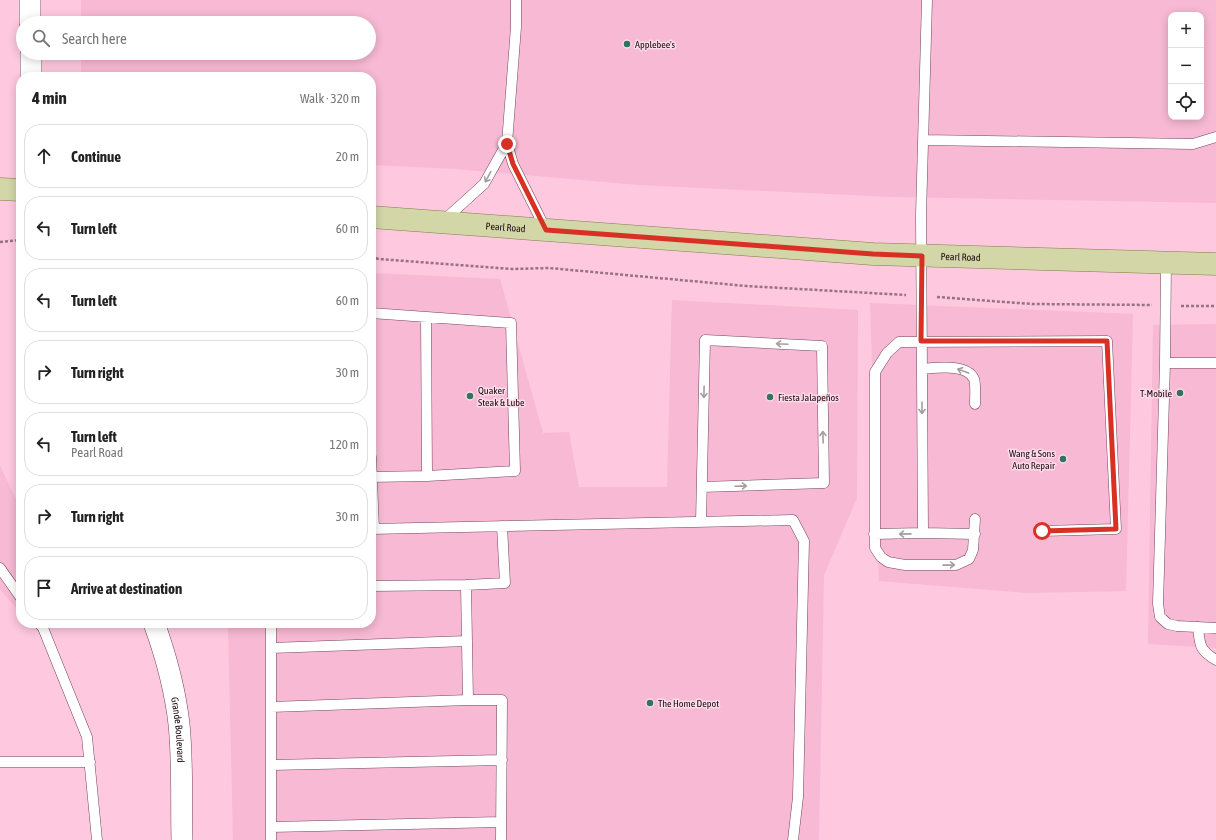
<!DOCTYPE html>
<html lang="en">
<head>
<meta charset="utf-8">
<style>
  :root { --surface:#fff; --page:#f2f2f2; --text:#222; --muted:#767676; --line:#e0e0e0 }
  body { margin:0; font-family:"Asap Condensed",sans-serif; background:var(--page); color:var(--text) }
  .controls { position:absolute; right:12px; top:12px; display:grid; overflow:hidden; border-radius:8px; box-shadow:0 2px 10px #0003 }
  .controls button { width:36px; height:36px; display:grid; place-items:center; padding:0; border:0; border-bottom:1px solid var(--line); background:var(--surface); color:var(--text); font:20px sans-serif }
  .stop { position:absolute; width:12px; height:12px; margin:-9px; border:3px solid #d93025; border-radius:50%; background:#fff }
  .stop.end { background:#d93025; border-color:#fff; box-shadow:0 1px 4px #0008 }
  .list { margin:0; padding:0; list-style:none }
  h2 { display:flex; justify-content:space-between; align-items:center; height:52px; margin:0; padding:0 16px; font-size:17px }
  h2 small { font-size:13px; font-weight:400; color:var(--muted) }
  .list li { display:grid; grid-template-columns:26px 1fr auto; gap:12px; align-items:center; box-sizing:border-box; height:64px; margin:0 8px 8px; padding:0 8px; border:1px solid var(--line); border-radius:16px }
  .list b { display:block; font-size:15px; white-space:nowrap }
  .list p { margin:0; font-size:13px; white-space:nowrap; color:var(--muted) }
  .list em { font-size:13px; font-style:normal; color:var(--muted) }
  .icon { flex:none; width:22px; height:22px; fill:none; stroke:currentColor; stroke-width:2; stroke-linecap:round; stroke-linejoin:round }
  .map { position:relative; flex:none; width:1216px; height:840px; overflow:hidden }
  .search { position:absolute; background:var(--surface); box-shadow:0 2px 10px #0003; left:16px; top:16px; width:360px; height:44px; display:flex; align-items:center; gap:10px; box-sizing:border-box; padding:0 14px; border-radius:22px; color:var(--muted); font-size:15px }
  .panel { position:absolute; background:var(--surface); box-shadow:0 2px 10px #0003; left:16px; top:72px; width:360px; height:556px; border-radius:16px }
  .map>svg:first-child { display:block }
  .built { fill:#f7b9d3; fill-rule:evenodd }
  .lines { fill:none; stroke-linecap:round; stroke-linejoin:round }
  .service-casing { stroke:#73465a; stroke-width:11 }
  .minor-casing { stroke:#73465a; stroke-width:22 }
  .primary-casing { stroke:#807d4d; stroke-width:23 }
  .path { stroke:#987282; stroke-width:2.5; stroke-dasharray:3 2; stroke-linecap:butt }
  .service { stroke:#fff; stroke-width:10 }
  .minor { stroke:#fff; stroke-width:21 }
  .primary { stroke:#d3d6a7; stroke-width:22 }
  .oneway { stroke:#a49da1 }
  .route { stroke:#d93025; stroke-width:5 }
  .poi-dot { fill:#33725f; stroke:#fddce9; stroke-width:1.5 }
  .labels { text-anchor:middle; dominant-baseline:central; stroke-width:3; stroke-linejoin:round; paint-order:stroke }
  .poi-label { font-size:10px; fill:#1c0a13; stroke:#fddce9; text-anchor:start }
  .street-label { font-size:10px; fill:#1c0a13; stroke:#fddce9 }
</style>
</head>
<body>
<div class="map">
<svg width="1216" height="840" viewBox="0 0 1216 840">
  <rect width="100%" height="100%" fill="#fec8de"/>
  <path class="built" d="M81 0H1216V203L892 197 639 185 456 169 371 165V77H81V53H369V23H81ZM1171 15H1201V117H1171Z
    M371 273 500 279 543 433 569 432 579 487H667L672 300 858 310 857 498 824 575 819 840H233L228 623H371Z
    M870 303 1133 314 1126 591 1027 593 879 581Z
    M1216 324V648L1148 644 1153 325Z
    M0 466 21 509V614L0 589Z"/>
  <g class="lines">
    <defs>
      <path id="service" d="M516 0V27L507 143 513 164 546 230
        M924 140 1193 144 1216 137
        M443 221 484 184 507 143
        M1166 263 1165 363 1158 604 1160 617 1168 624 1177 626 1216 628
        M371 313 511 323 515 471 427 476 371 477
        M426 317 427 476
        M1165 363H1216
        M922 369C936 368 967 363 974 379 976 384 975 397 975 404
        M371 457 374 529
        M975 519 973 550 969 559 956 565H905L888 562 881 557 875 548V372L887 353 899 342 1107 341 1116 529 1042 531
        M701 522 705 340 822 346 824 483 702 487
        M371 529 793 520 804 541 798 797 793 840
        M923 533 975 534
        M874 534 923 533 921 215 927 0
        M0 568 21 598
        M371 586 466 585
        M39 623 43 628 87 737 97 840
        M271 623V840
        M1198 627C1200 645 1199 650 1216 660
        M271 648 467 641
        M271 707 468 700
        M0 762H90
        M271 765 502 760
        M271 827 501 822
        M501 840 502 700H468L466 585 505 583 502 526"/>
      <g id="minor">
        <path d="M30 0V23"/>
        <path d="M31 53V77"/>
        <path id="s1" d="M154 623C166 656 175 689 179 724 183 762 181 802 182 840"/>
      </g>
      <g id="primary">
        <path d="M0 189 21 190"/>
        <path id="s2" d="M371 217 873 254 1216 264"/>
      </g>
    </defs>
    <use href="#service" class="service-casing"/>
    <use href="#minor" class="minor-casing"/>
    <use href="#primary" class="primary-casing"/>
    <path class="path" d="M0 242 21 240
      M371 257 379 259 512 269 549 268 746 286 906 295
      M937 297 1032 304 1152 305
      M1181 306H1216"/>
    <use href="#service" class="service"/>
    <use href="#minor" class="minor"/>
    <use href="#primary" class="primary"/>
  </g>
  <defs><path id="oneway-shaft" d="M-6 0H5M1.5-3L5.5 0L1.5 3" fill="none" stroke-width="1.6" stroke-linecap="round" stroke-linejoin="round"/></defs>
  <g class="oneway">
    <use href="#oneway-shaft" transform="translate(488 177) rotate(118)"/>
    <use href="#oneway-shaft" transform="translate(782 344) rotate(-177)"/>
    <use href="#oneway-shaft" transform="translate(963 371) rotate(-160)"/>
    <use href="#oneway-shaft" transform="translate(704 392) rotate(91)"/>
    <use href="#oneway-shaft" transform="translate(922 408) rotate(90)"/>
    <use href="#oneway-shaft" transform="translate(823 437) rotate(-91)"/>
    <use href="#oneway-shaft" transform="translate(741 486) rotate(-2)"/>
    <use href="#oneway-shaft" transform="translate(905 534) rotate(179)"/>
    <use href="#oneway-shaft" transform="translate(949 565) rotate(-1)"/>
  </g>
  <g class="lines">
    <path class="route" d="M507 144 513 164 546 230 873 254 922 256 921 341H1107L1116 529 1042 531"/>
  </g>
  <g class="poi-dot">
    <circle cx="627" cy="44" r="4"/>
    <circle cx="1180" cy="393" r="4"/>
    <circle cx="470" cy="396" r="4"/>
    <circle cx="770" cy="397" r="4"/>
    <circle cx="1063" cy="459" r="4"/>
    <circle cx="650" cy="703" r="4"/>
  </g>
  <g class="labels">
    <g class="poi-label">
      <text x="635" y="44">Applebee's</text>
      <text x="478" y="390">Quaker<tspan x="478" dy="12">Steak &amp; Lube</tspan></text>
      <text x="1172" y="393" text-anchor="end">T-Mobile</text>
      <text x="778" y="397">Fiesta Jalapeños</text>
      <text x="1055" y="453" text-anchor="end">Wang &amp; Sons<tspan x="1055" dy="12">Auto Repair</tspan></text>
      <text x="658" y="703">The Home Depot</text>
    </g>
    <g class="street-label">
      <text stroke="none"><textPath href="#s2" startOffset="135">Pearl Road</textPath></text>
      <text stroke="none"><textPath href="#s2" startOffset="591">Pearl Road</textPath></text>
      <text stroke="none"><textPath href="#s1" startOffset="110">Grande Boulevard</textPath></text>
    </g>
  </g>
</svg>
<div class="controls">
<button>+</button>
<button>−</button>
<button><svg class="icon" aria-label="locate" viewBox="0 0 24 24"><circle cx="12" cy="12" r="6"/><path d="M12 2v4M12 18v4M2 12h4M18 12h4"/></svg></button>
</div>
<div class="stop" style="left:1042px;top:531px"></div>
<div class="stop end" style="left:507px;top:144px"></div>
<div class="search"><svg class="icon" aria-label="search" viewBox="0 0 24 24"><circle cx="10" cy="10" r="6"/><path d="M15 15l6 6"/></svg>Search here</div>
<section class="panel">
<h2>4 min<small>Walk · 320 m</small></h2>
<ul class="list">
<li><svg class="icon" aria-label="ahead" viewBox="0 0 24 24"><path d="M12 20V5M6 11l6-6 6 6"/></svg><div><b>Continue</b></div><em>20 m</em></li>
<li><svg class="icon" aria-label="left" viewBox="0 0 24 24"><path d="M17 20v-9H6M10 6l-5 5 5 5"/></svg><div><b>Turn left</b></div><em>60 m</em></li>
<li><svg class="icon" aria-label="left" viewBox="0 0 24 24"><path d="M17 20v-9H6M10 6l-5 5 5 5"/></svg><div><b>Turn left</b></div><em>60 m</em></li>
<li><svg class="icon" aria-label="right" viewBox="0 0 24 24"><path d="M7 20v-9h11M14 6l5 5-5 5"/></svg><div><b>Turn right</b></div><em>30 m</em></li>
<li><svg class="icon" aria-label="left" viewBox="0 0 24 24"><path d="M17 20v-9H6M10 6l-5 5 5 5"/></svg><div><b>Turn left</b><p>Pearl Road</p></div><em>120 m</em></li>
<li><svg class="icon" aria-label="right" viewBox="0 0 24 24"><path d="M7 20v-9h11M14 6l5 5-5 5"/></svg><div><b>Turn right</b></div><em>30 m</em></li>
<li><svg class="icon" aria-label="arrive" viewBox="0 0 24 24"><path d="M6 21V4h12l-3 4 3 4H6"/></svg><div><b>Arrive at destination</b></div></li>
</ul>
</section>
</div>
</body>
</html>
